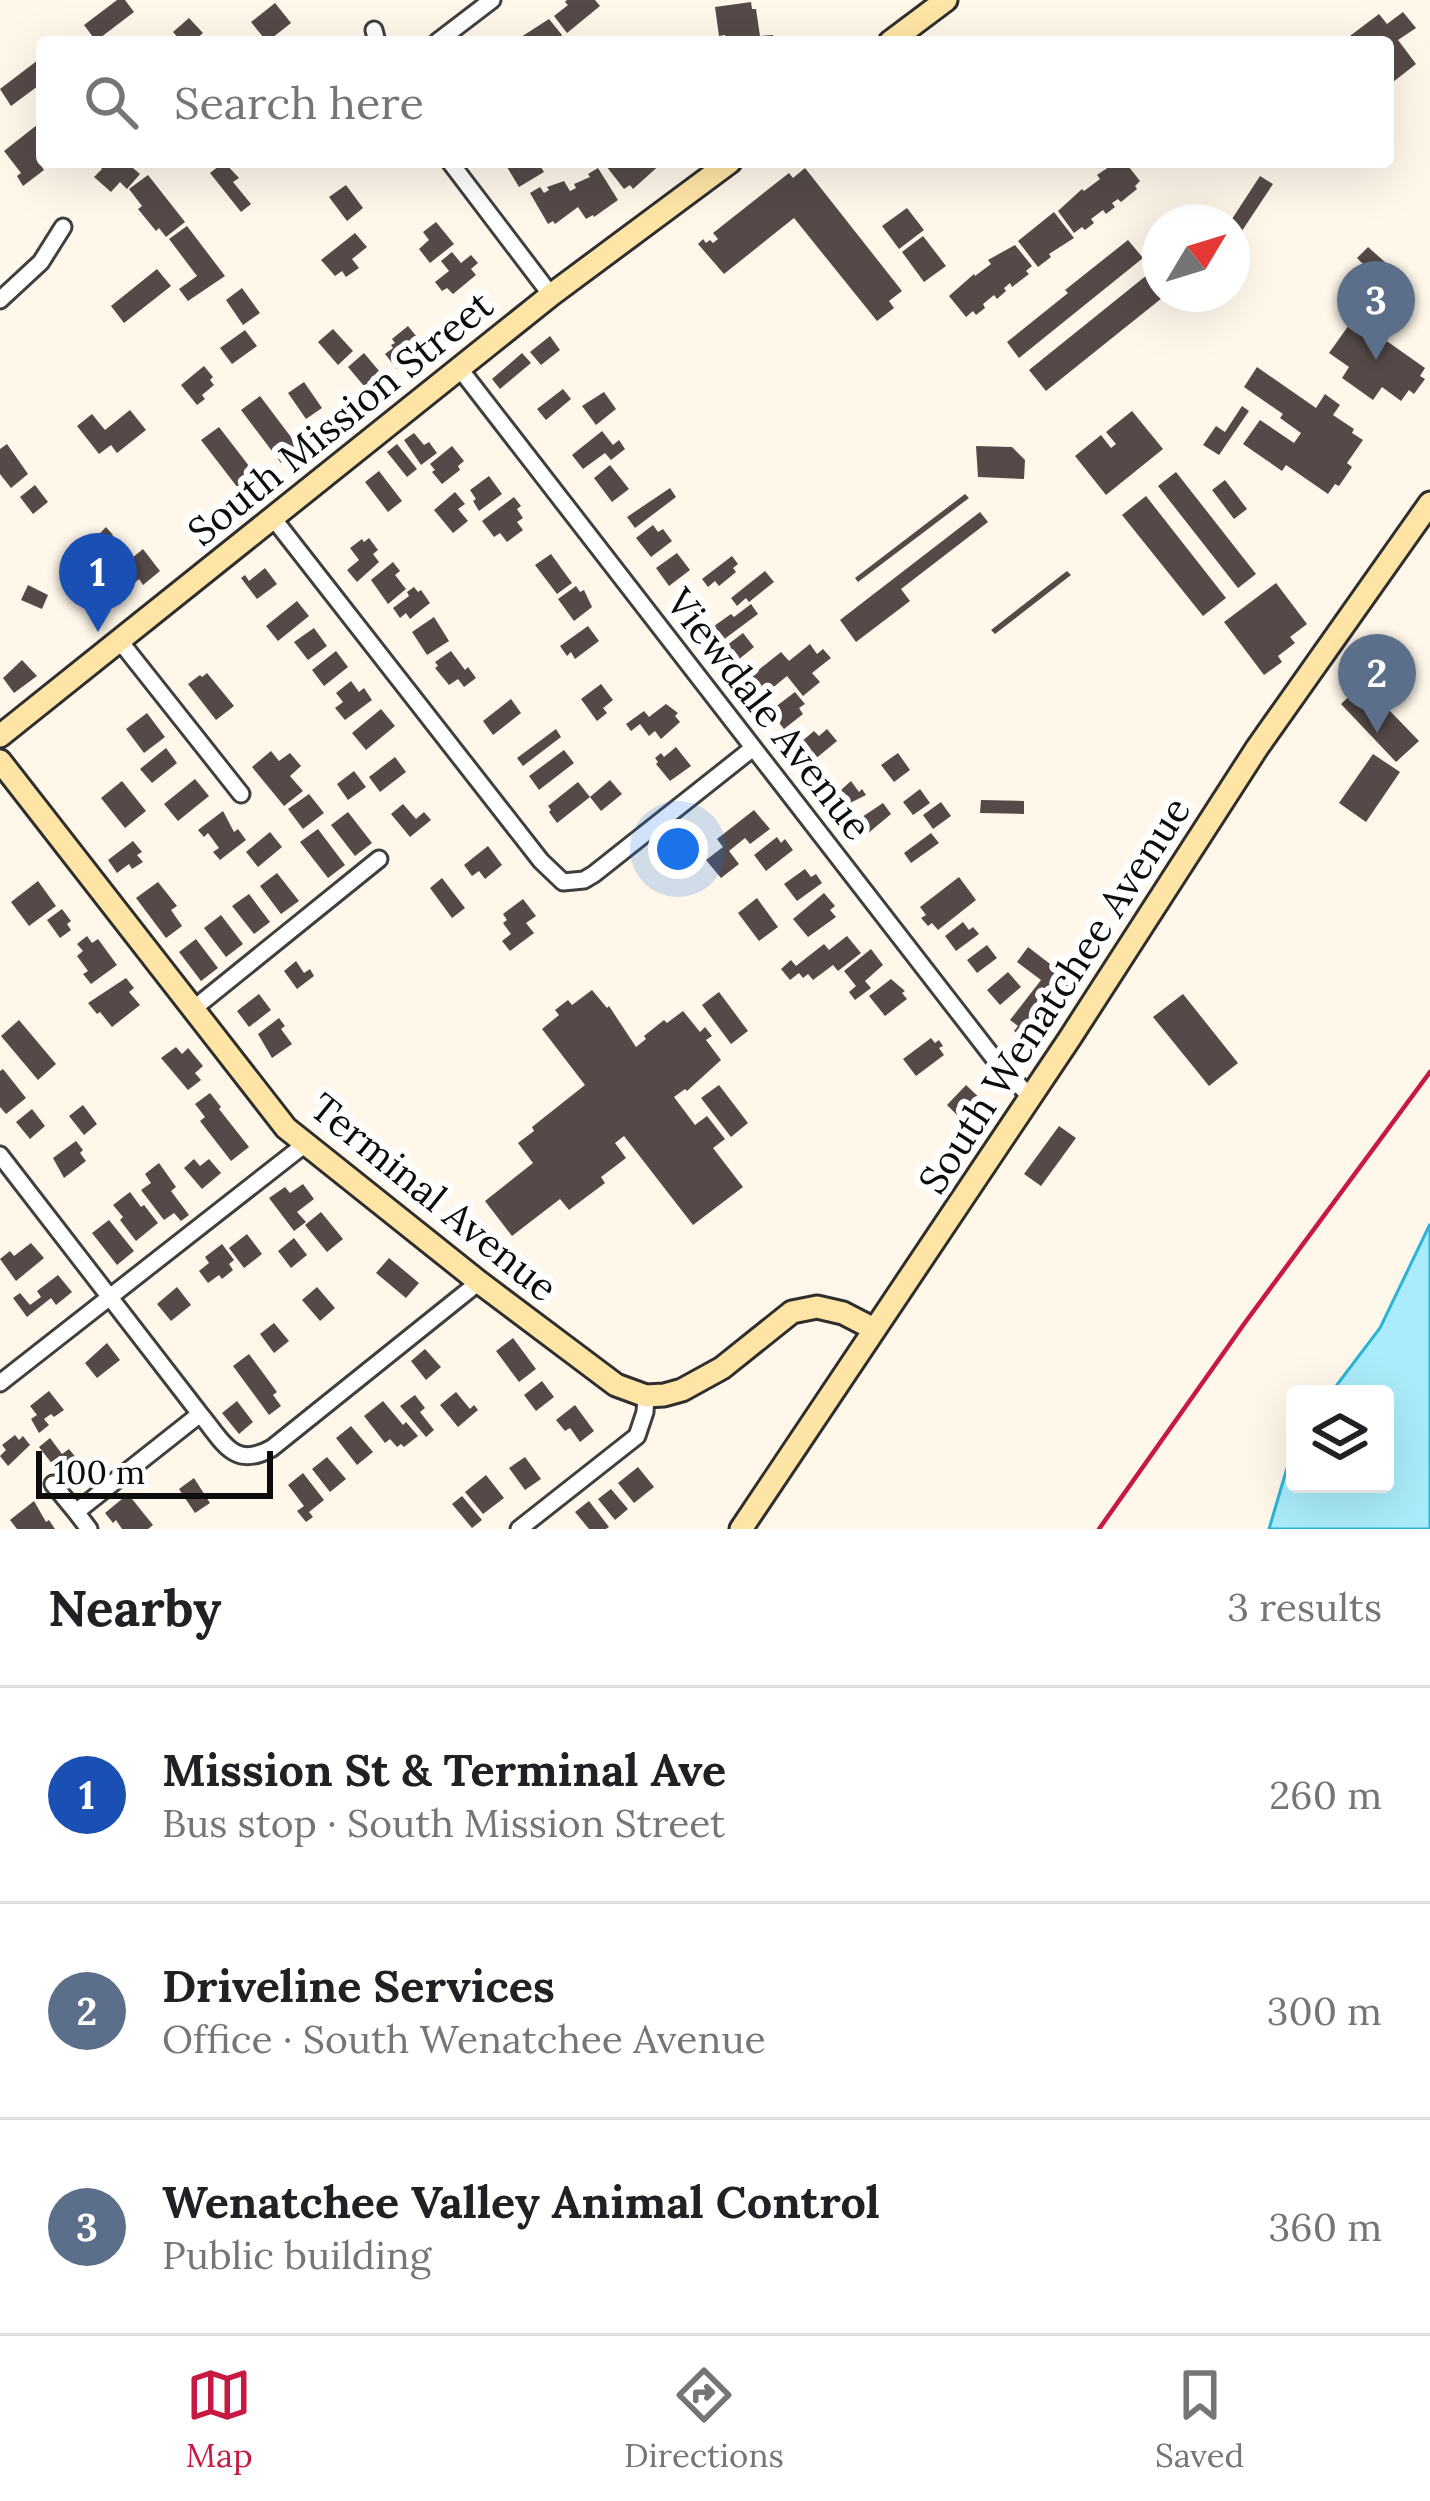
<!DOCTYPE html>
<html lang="en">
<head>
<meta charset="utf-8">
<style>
  :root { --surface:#fff; --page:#f2f2f2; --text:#202124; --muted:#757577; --line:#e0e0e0; --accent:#c71941 }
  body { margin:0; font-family:Lora,serif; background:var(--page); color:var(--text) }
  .controls { position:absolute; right:36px; bottom:36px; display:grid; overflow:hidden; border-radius:12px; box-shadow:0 12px 48px #0002 }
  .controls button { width:108px; height:108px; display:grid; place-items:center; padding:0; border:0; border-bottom:3px solid var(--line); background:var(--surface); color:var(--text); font:60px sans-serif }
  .compass { position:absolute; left:1142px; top:204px; width:108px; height:108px; border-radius:50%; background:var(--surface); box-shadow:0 12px 48px #0002; rotate:52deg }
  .scale { position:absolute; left:36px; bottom:30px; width:237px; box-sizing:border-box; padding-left:12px; border:6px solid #0c0c0c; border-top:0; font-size:33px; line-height:42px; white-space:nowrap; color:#0c0c0c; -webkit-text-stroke:9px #fff; paint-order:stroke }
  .you { position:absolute; left:678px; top:849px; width:42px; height:42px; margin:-30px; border:9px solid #fff; border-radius:50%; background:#1a73e8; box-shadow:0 0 0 18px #1a73e833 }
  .badge { display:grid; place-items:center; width:78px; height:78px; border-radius:50%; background:var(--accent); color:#fff; font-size:39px; font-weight:700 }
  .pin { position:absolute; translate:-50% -99px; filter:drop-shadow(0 3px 6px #0008) }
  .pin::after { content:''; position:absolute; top:63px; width:42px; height:36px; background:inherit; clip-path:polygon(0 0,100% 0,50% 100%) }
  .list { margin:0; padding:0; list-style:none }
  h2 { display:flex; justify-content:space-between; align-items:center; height:156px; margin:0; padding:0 48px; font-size:51px }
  h2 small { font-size:39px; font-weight:400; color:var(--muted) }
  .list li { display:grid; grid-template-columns:78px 1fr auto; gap:36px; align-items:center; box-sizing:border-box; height:216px; padding:0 48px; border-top:3px solid var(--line) }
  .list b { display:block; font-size:45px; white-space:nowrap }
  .list p { margin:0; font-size:39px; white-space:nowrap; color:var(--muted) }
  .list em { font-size:39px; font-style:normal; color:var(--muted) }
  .icon { flex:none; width:66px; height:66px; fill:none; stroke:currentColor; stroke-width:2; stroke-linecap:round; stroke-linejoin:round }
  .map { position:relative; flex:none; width:1430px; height:1529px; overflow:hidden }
  .search { position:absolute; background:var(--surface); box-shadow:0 12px 48px #0002; left:36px; right:36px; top:36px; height:132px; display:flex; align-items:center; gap:30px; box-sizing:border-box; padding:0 42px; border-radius:12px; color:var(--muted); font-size:45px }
  .sheet { height:804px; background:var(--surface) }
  nav { display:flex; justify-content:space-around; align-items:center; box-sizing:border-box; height:168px; border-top:3px solid var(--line); background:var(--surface); font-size:33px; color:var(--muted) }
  nav a { display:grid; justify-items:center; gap:6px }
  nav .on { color:var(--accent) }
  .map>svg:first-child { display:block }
  .water { fill:#aaecfb; stroke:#2bb3d8; stroke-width:3 }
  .building { fill:#554a47 }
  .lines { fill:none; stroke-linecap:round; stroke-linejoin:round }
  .street-casing { stroke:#3f3f3f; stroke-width:21 }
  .secondary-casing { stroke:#2e2e2e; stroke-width:27 }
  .street { stroke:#fff; stroke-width:15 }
  .secondary { stroke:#ffe5a5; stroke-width:21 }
  .rail { stroke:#c71941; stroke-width:4.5 }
  .labels { text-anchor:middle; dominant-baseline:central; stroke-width:12; stroke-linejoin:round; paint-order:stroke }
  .street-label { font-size:39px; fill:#0c0c0c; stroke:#fff }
</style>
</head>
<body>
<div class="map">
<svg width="1430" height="1529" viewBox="0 0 1430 1529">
  <rect width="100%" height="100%" fill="#fff7ea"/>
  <path class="water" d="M1430 1224V1529H1269L1295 1441V1484H1385V1394H1330L1380 1328Z"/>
  <path class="building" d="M117 0H125L134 12 96 41 84 25Z
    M567 0H595L600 6 567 33 554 16 568 5 565 2Z
    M751 2 752 9H756L760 36 773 35 774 42H726L725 35 719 36 715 7Z
    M275 3 291 23 267 42 251 22Z
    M1403 12 1416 28 1398 40 1416 64 1388 86V42H1342L1379 14 1387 24Z
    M189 18 203 33 193 42H182L173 32Z
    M549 19 562 35 554 42H526L521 37Z
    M42 57V83L11 106 0 89Z
    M42 121V156L37 160 44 170 23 186 17 176 21 173 4 151Z
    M94 162H126L140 174 127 189 120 182 111 192 94 177 102 169Z
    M224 162 239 178 233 182 251 204 241 212 210 173Z
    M504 162H538L544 172 519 187Z
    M603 162H663L633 189 630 185 624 189Z
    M1116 162 1118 164 1125 162 1140 181 1135 186 1137 189 1121 202 1118 199 1112 203 1115 207 1106 214 1103 210 1091 219 1094 223 1085 230 1082 227 1074 233 1058 211 1082 189 1084 191 1100 179 1097 175Z
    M598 168 618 200 594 217 593 215 586 219 578 207 555 224 553 221 548 224 530 193 540 187 544 193 549 190 547 187 564 181 570 191 576 188 574 184 590 177 588 174Z
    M805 168 902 291 889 301 894 308 877 321 794 218 724 274 698 244 703 239 706 243 710 240 713 243 718 239 713 233 789 173 793 178Z
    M148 175 185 222 166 237 159 228 156 231 138 209 142 206 129 189Z
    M1260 176 1273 184 1232 246V219Z
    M346 185 363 208 347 221 329 197Z
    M907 208 924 230 899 249 882 226Z
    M1054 212 1074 238 1049 254 1051 257 1038 267 1018 241Z
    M436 222 454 244 430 263 419 249 429 240 423 232Z
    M187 226 225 276 188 301 179 289 197 276 169 239Z
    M355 233 367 247 352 259 359 268 346 277 342 271 335 276 321 260Z
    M923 236 946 266 924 282 902 252Z
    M1128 240 1143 258 1019 358 1007 342 1068 293 1065 290Z
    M1015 245 1032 266 1026 271 1029 274 1012 287 1010 283 1004 288 1006 291 997 299 994 295 983 304 985 308 976 315 973 311 966 317 949 296 974 274 975 276 991 264 988 260Z
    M1368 247 1386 263 1374 275 1357 258Z
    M452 252 461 263 471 255 478 263 471 269 476 275 453 294 447 288 442 291 435 282 449 271 441 261Z
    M157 269 171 286 124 323 111 306Z
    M1147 275 1160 294H1167L1046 391 1029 370Z
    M242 288 260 313 243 325 226 300Z
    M1354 318 1425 368 1420 376 1425 379 1414 394 1409 390 1401 401 1382 387 1373 400 1342 378 1349 367 1329 353Z
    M408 326 425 347 397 369 385 354 393 348 391 345 395 343 392 339Z
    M333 329 353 351 338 365 318 342Z
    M245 330 257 346 232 364 220 348Z
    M550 336 560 350 541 365 530 352Z
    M364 353 385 378 369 392 348 367Z
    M522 353 531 363 500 389 492 379Z
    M204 366 213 377 210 380 214 385 202 395 205 399 197 405 181 385Z
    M1257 367 1316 408 1325 394 1340 405 1333 415 1354 429 1352 433 1363 440 1347 463 1352 467 1339 486 1335 484 1328 494 1286 465 1282 471 1243 444 1260 420 1294 443 1301 433 1280 418 1283 414 1244 387Z
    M304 382 322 408 306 419 288 393Z
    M563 389 571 399 546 420 537 409Z
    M604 392 616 409 596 425 582 406Z
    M260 396 300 449 281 463 241 410Z
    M1242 406 1249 411 1219 455 1203 445 1216 426 1225 432Z
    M130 410 146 430 117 453 111 445 99 454 77 426 92 414 105 430Z
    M1132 411 1163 449 1106 495 1075 456 1101 435 1111 448 1116 444 1106 432Z
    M219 427 259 479 241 492 201 440Z
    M602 431 613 445 619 440 625 449 611 460 605 453 583 469 572 455Z
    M414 433 424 445 429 442 437 453 421 465 404 440Z
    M7 444 28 474 11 488 0 474V449Z
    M397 444 417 469 407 477 387 452Z
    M452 446 464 461 458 466 460 470 442 484 432 472 435 470 430 464Z
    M976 446 1012 447 1025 460 1024 479 978 477Z
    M610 465 629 489 612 502 594 478Z
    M379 471 402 501 388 512 365 482Z
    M1176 472 1256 574 1238 588 1158 486Z
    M489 476 502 494 479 511 473 501 476 499 470 490Z
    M1225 480 1247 509 1234 519 1212 490Z
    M35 485 48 502 33 514 20 497Z
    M670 488 676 497 635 528 627 517Z
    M455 492 465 504 458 509 468 521 453 533 434 510Z
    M965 494 969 498 858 582 855 578Z
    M1146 496 1226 598 1203 616 1122 515Z
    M514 497 521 506 517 509 523 518 517 522 523 530 507 542 500 533 494 537 482 521Z
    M980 512 988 522 901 589 910 601 856 642 840 620Z
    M653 525 658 532 663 529 672 541 651 557 636 538Z
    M106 527 113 535 80 568 73 561Z
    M369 538 378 550 373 554 379 562 357 582 347 570 359 560 350 548 362 539 364 542Z
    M143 549 160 571 143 585 139 579 133 584 120 568Z
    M677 553 690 570 669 586 656 568Z
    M551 554 572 583 557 594 535 565Z
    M732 556 738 564 733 568 736 572 719 586 715 581 708 587 702 579Z
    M393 562 400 571 395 575 406 589 388 604 371 580Z
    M265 568 277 584 257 599 241 578 245 575 249 581Z
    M765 571 774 582 749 602 746 598 737 606 731 598Z
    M1067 571 1071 575 995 634 991 630Z
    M1276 583 1307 624 1290 637 1295 643 1278 656 1282 662 1264 675 1224 622Z
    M28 585 48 595 42 609 21 600Z
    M576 586 580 592 584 590 592 607 574 621 558 599Z
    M414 587 418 592 421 590 430 603 410 619 406 613 400 618 393 608 409 596 407 592Z
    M297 601 309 616 278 641 266 626Z
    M751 604 758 614 719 643 713 635 718 631 714 626 731 614 734 617Z
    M434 617 449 641 427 655 412 632Z
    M588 626 599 641 575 659 571 652 567 656 560 646Z
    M314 628 327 646 308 660 294 642Z
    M743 633 754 647 733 664 722 649Z
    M810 644 817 654 823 649 831 658 812 673 820 682 803 696 787 676 765 694 751 676 781 652 789 661Z
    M336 651 348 667 324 686 312 670Z
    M451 651 465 670 468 667 476 678 464 687 458 679 449 685 435 668 438 666 435 662Z
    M22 660 37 676 14 693 3 678Z
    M207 673 234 706 216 720 188 684 200 675 202 677Z
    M351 681 359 692 364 688 372 700 345 720 335 708 343 702 336 693Z
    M1363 683 1419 741 1396 762 1341 704Z
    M601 684 613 700 603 708 607 713 597 721 581 699Z
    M795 692 805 704 799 708 803 714 784 729 770 711Z
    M511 699 521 713 493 735 483 721Z
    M666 704 678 713 675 716 680 722 661 739 655 731 649 736 640 724 631 731 626 724 644 711 649 717Z
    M381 709 395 726 366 750 352 733Z
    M147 713 165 737 144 753 126 729Z
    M556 729 561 737 523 766 517 758Z
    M827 729 837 741 808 765 794 748 814 731 819 736Z
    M676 747 691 766 670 781 656 764 658 762 655 758 661 753 664 757Z
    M166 748 177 763 152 783 140 769Z
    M564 750 574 763 539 790 529 776Z
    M271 751 279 761 290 753 301 766 290 776 303 791 284 806 252 767Z
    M898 753 910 770 894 782 881 765Z
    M1373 754 1400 772 1366 822 1339 803Z
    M395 757 406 772 380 792 369 777Z
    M354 771 366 787 348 800 337 784Z
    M195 779 209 796 178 821 164 804Z
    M610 780 622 794 601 811 590 797Z
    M122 781 146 811 125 828 101 798Z
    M851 781 859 792 862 789 866 795 840 808 832 798Z
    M578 782 590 797 557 823 549 812 551 810 548 806Z
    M920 789 930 803 913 815 903 802Z
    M309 794 324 813 303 829 288 809Z
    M981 800 1024 801V814L980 813Z
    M941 802 951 816 933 829 923 815Z
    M883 803 891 814 866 835 856 821Z
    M403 804 416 819 424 812 431 820 410 837 391 814Z
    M754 810 770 829 750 844 745 838 729 851 739 864 721 878 706 860 723 847 717 839Z
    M223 811 234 832 238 829 246 840 220 860 213 852 219 848 208 833 204 837 198 830Z
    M348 812 372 843 355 856 331 825Z
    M318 829 345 865 328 878 300 842Z
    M270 832 282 847 258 867 246 852Z
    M931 833 939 843 911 863 904 853Z
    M777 837 781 843 785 839 793 850 766 871 754 855Z
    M133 841 142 852 137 855 143 862 132 869 129 864 117 873 108 860Z
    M488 846 502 865 485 879 479 871 472 876 464 865Z
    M805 869 811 877 816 874 822 883 797 901 784 884Z
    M277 873 299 901 281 914 260 886Z
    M959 877 976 900 938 930 932 923 928 926 921 918 926 915 920 907Z
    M442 878 465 908 452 918 430 888Z
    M38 881 56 906 29 926 11 902Z
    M158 882 177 906 171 910 182 926 166 938 136 898Z
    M824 893 835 906 830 910 836 917 808 937 793 919Z
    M249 894 270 922 254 934 232 906Z
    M757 898 778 927 759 941 738 913Z
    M523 899 536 916 526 923 534 933 510 951 502 941 511 934 503 923 507 920 503 914Z
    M62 909 71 921 67 924 71 930 60 938 47 920Z
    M221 915 243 944 226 957 204 928Z
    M963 922 969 930 973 927 979 934 956 951 945 936Z
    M87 936 92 943 98 939 117 965 91 984 83 974 88 971 77 956 83 951 77 944Z
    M847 936 861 953 838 971 833 965 813 980 808 974 803 978 799 973 790 980 781 969 791 960 796 966 824 944 829 950Z
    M196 939 218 968 201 981 179 952Z
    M987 945 997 958 977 973 967 960Z
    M1028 947 1080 987 1061 1010 1055 1005 1027 1041 1014 1031 1018 1026 1010 1020 1041 980 1017 962Z
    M871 949 883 965 865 981 871 988 855 1000 849 992 856 986 844 971Z
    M296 961 304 973 310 969 314 976 297 989 284 971Z
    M1008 972 1021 987 1000 1005 987 990Z
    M126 978 134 988 129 992 140 1005 112 1027 100 1012 97 1014 88 1003Z
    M891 979 905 991 902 993 907 999 885 1016 869 996Z
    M592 990 607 1008 609 1006 636 1047 646 1039 644 1036 664 1020 667 1023 683 1011 700 1032 705 1027 712 1036 706 1040 721 1060 687 1091 685 1089 674 1097 695 1125 707 1116 725 1139 713 1148 743 1187 693 1225 624 1136 615 1143 626 1158 601 1177 605 1183 569 1210 560 1199 512 1236 485 1201 533 1163 518 1143 534 1131 532 1127 585 1085 542 1029 559 1015 555 1010 568 1000 572 1005Z
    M719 992 748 1031 731 1044 702 1005Z
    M259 994 271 1010 249 1027 237 1011Z
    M1183 994 1238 1063 1209 1086 1153 1017Z
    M279 1018 285 1026 281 1029 292 1044 272 1058 258 1034Z
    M19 1020 56 1064 38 1080 1 1036Z
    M931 1038 935 1043 939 1040 943 1046 939 1048 944 1055 916 1076 903 1059Z
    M176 1047 182 1054 188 1048 203 1066 195 1073 201 1080 188 1090 161 1058Z
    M3 1069 26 1098 6 1114 0 1107V1071Z
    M719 1085 748 1123 731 1137 701 1098Z
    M966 1085 986 1104 966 1124 947 1105Z
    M210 1093 221 1107 219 1109 249 1147 231 1161 200 1121 205 1117 195 1104Z
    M83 1105 97 1124 84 1135 69 1116Z
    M32 1109 45 1126 30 1139 16 1122Z
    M1059 1126 1076 1138 1041 1186 1024 1174Z
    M76 1141 83 1150 80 1153 86 1161 64 1178 53 1158Z
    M194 1159 200 1166 209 1159 221 1173 202 1189 184 1168Z
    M159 1163 176 1187 171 1191 189 1215 181 1221 174 1213 164 1220 141 1190 151 1183 145 1174Z
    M303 1184 314 1199 297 1212 306 1222 294 1231 269 1198 285 1187 290 1193Z
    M130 1192 141 1207 144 1205 158 1223 136 1241 120 1220 123 1217 113 1205Z
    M321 1212 343 1239 327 1252 305 1225Z
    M109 1220 134 1251 117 1265 92 1233Z
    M247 1234 262 1254 244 1268 229 1248Z
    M294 1238 307 1255 291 1268 278 1251Z
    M31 1243 44 1258 16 1281 0 1259 10 1251 14 1256Z
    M222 1244 234 1260 229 1264 233 1270 222 1279 219 1275 208 1283 199 1271 209 1263 205 1257Z
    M389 1258 419 1283 406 1298 376 1273Z
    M58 1275 72 1292 56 1305 51 1298 27 1317 13 1298 20 1293 30 1305 41 1297 37 1291Z
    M177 1287 191 1305 171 1321 157 1304Z
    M317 1287 335 1308 320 1321 302 1300Z
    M274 1323 289 1341 274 1353 260 1334Z
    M513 1338 536 1369 519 1382 496 1351Z
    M107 1343 120 1360 97 1378 85 1363Z
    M425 1349 441 1367 426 1380 411 1361Z
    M249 1354 277 1392 273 1395 281 1406 269 1415 233 1366Z
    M542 1381 554 1397 536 1411 524 1395Z
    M49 1391 64 1410 54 1417 51 1414 44 1419 49 1425 39 1433 31 1419 37 1415 30 1406Z
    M456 1392 470 1409 474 1405 478 1410 458 1427 440 1405Z
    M415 1395 425 1408 420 1412 434 1430 426 1437 400 1406Z
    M237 1401 253 1422 239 1434 222 1413Z
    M383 1401 403 1425 406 1422 418 1436 404 1447 401 1444 397 1447 390 1439 385 1443 364 1416Z
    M575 1405 594 1431 580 1442 570 1428 565 1431 556 1420Z
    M351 1426 373 1452 357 1465 336 1438Z
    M15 1435 19 1440 23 1436 30 1445 8 1466 0 1456 6 1450 2 1445Z
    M50 1438 62 1454 69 1449 78 1460 60 1474 39 1447Z
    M327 1457 346 1479 330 1492 312 1469Z
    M525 1457 541 1479 525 1490 509 1468Z
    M638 1467 654 1487 634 1503 618 1483Z
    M303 1473 324 1500 309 1512 313 1517 306 1522 297 1511 304 1506 288 1485Z
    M486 1475 504 1498 483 1514 465 1492Z
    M194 1478 210 1503 195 1513 179 1489Z
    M611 1489 628 1509 615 1520 598 1499Z
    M128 1494 153 1525 148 1529H122L116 1520 113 1523 105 1513Z
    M462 1496 482 1520 472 1528 452 1504Z
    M34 1501 46 1522 49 1520 55 1529H17L10 1520Z
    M589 1501 609 1527 606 1529H589L575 1512Z"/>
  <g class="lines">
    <defs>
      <path id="street" d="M374 30 377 42
        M437 42 492 0
        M450 162 551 295
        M0 300 41 262 63 227
        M460 369 1003 1070 1030 1096
        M273 518 541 861 563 882 584 880 594 874 753 748
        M119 640 241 794
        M192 1010 379 859
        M0 1155 200 1414C223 1441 233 1470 272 1448L479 1282
        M0 1383 304 1145
        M53 1484 76 1512
        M89 1529 76 1512 200 1414
        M519 1529 637 1436 645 1412 646 1396"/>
      <path id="secondary" d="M890 42 946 0
        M0 736 551 295 730 162
        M0 761 286 1128 479 1282 616 1385 646 1396 664 1395 682 1390 722 1368 792 1312 817 1307 843 1313 874 1329
        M741 1529 1070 1038 1257 748 1430 503"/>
    </defs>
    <use href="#street" class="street-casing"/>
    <use href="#secondary" class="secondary-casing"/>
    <use href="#street" class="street"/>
    <use href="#secondary" class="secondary"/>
    <path class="rail" d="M1099 1529 1244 1324 1430 1072"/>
  </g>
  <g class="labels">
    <g class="street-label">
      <text transform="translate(340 418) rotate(-39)">South Mission Street</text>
      <text transform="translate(769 714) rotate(52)">Viewdale Avenue</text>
      <text transform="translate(1054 995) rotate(-57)">South Wenatchee Avenue</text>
      <text transform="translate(434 1197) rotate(39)">Terminal Avenue</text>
    </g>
  </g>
</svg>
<div class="controls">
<button><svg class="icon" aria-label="layers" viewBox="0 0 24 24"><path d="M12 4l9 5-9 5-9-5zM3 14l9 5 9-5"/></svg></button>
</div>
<svg class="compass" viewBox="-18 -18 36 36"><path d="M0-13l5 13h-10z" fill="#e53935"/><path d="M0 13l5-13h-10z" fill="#757577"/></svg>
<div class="scale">100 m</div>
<div class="you"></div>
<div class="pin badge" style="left:98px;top:632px;background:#1a4fb4">1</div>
<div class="pin badge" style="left:1377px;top:733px;background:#5c6f8a">2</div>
<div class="pin badge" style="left:1376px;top:360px;background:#5c6f8a">3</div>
<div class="search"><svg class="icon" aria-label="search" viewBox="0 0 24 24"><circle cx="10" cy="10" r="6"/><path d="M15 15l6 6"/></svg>Search here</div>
</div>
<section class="sheet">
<h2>Nearby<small>3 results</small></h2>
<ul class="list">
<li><span class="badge" style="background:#1a4fb4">1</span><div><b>Mission St &amp; Terminal Ave</b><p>Bus stop · South Mission Street</p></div><em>260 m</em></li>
<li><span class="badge" style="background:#5c6f8a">2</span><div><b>Driveline Services</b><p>Office · South Wenatchee Avenue</p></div><em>300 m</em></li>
<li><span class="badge" style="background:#5c6f8a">3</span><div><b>Wenatchee Valley Animal Control</b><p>Public building</p></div><em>360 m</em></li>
</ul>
</section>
<nav>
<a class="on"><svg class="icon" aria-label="map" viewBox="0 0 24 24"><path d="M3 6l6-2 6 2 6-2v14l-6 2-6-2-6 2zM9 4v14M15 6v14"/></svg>Map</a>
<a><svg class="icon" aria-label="directions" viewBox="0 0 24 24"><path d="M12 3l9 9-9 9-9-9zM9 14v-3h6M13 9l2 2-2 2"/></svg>Directions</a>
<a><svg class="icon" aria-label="saved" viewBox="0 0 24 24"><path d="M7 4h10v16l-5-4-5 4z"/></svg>Saved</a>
</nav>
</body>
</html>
